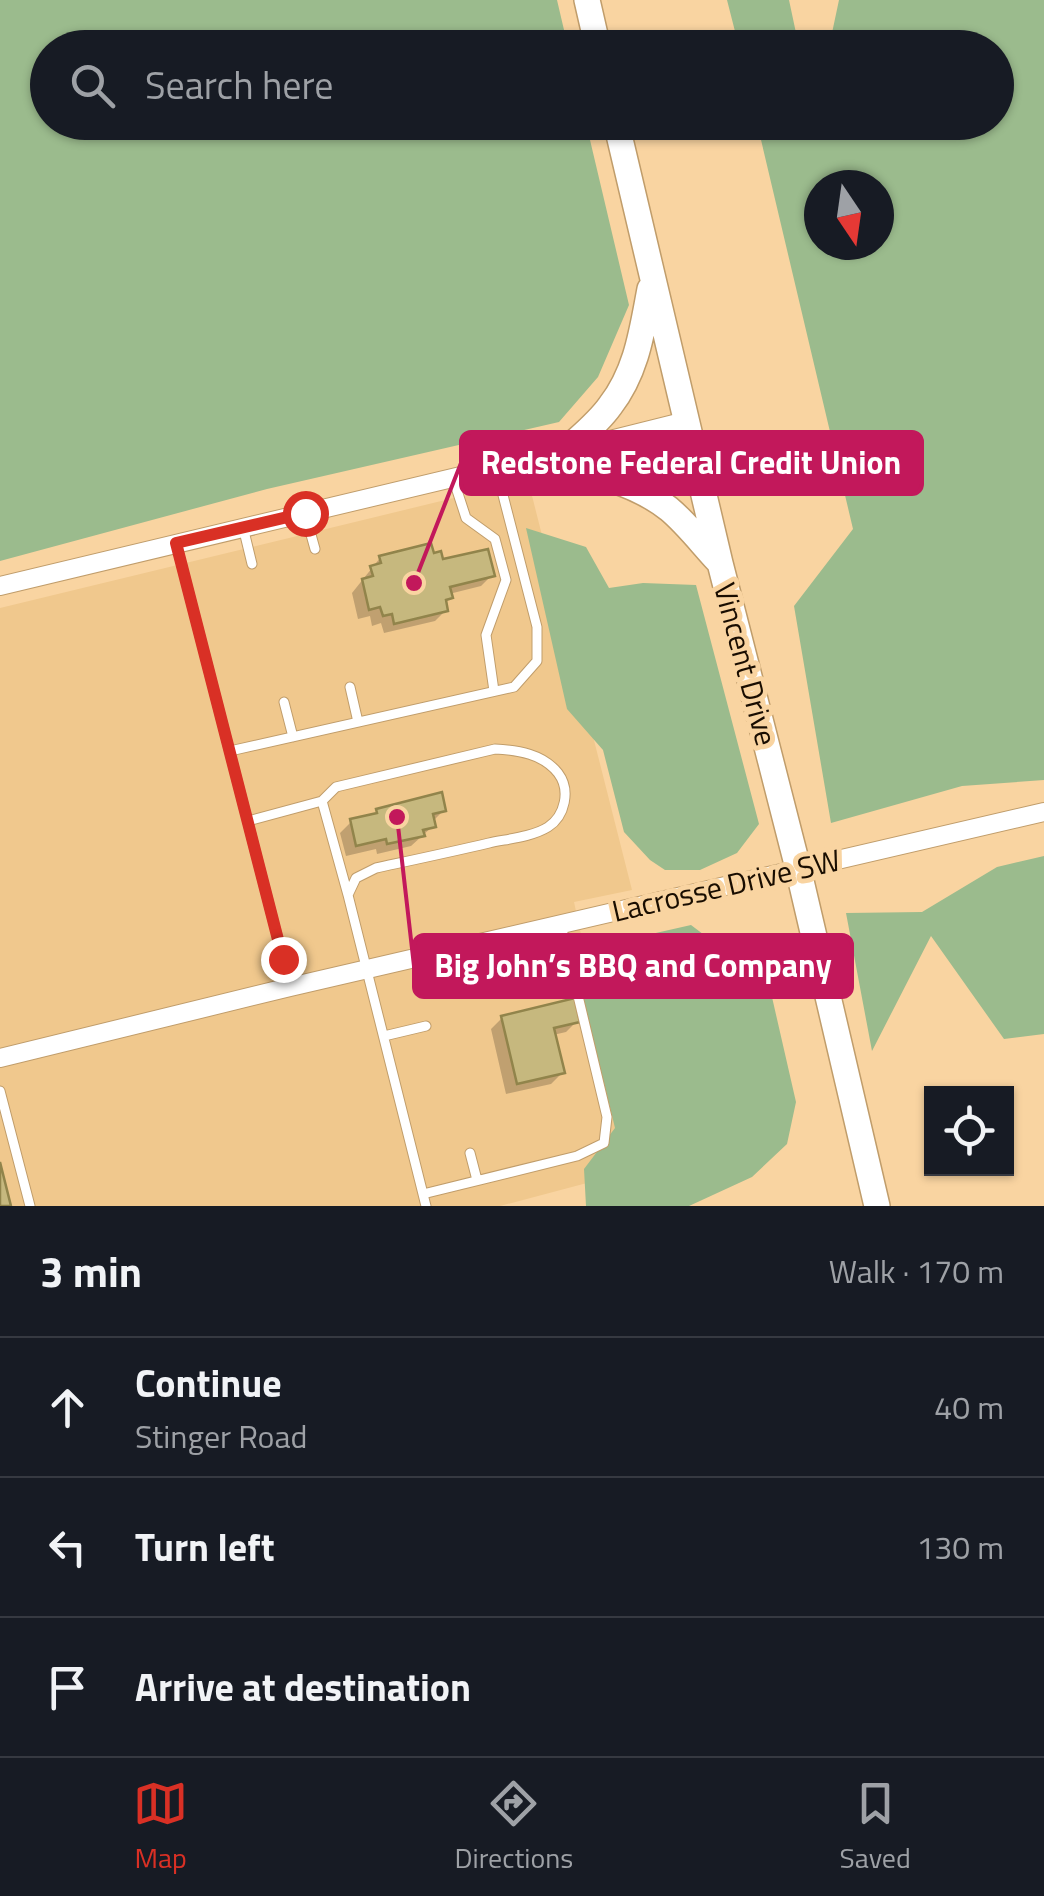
<!DOCTYPE html>
<html lang="en">
<head>
<meta charset="utf-8">
<style>
  :root { --surface:#171b24; --page:#20242c; --text:#f1f3f6; --muted:#9ea1a6; --line:#363941; --accent:#d93025 }
  body { margin:0; font-family:"Titillium Web",sans-serif; background:var(--page); color:var(--text) }
  .controls { position:absolute; right:30px; bottom:30px; display:grid; overflow:hidden; border-radius:0px; box-shadow:0 2px 8px #0004 }
  .controls button { width:90px; height:90px; display:grid; place-items:center; padding:0; border:0; border-bottom:2px solid var(--line); background:var(--surface); color:var(--text); font:50px sans-serif }
  .compass { position:absolute; left:804px; top:170px; width:90px; height:90px; border-radius:50%; background:var(--surface); box-shadow:0 2px 8px #0004; rotate:167deg }
  .stop { position:absolute; width:30px; height:30px; margin:-22px; border:8px solid #d93025; border-radius:50%; background:#fff }
  .stop.end { background:#d93025; border-color:#fff; box-shadow:0 2px 10px #0008 }
  .list { margin:0; padding:0; list-style:none }
  h2 { display:flex; justify-content:space-between; align-items:center; height:130px; margin:0; padding:0 40px; font-size:42px }
  h2 small { font-size:32px; font-weight:400; color:var(--muted) }
  .list li { display:grid; grid-template-columns:65px 1fr auto; gap:30px; align-items:center; box-sizing:border-box; height:140px; padding:0 40px; border-top:2px solid var(--line) }
  .list b { display:block; font-size:38px; white-space:nowrap }
  .list p { margin:0; font-size:32px; white-space:nowrap; color:var(--muted) }
  .list em { font-size:32px; font-style:normal; color:var(--muted) }
  .icon { flex:none; width:55px; height:55px; fill:none; stroke:currentColor; stroke-width:2; stroke-linecap:round; stroke-linejoin:round }
  .map { position:relative; flex:none; width:1044px; height:1206px; overflow:hidden }
  .search { position:absolute; background:var(--surface); box-shadow:0 2px 8px #0004; left:30px; right:30px; top:30px; height:110px; display:flex; align-items:center; gap:25px; box-sizing:border-box; padding:0 35px; border-radius:55px; color:var(--muted); font-size:38px }
  .sheet { height:550px; background:var(--surface) }
  nav { display:flex; justify-content:space-around; align-items:center; box-sizing:border-box; height:140px; border-top:2px solid var(--line); background:var(--surface); font-size:28px; color:var(--muted) }
  nav a { display:grid; justify-items:center; gap:5px }
  nav .on { color:var(--accent) }
  .map>svg:first-child { display:block }
  .built { fill:#f0c88d }
  .green { fill:#9bbb8d; fill-rule:evenodd }
  .shadow { fill:#0003 }
  .building { fill:#c6b87e; stroke:#91844b; stroke-width:2.5 }
  .lines { fill:none; stroke-linecap:round; stroke-linejoin:round }
  .lane-casing { stroke:#c09d6b; stroke-width:11 }
  .street-casing { stroke:#c09d6b; stroke-width:20 }
  .secondary-casing { stroke:#c09d6b; stroke-width:28 }
  .lane { stroke:#fff; stroke-width:9 }
  .street { stroke:#fff; stroke-width:18 }
  .secondary { stroke:#fff; stroke-width:25 }
  .route { stroke:#d93025; stroke-width:12 }
  .labels { text-anchor:middle; dominant-baseline:central; stroke-width:10; stroke-linejoin:round; paint-order:stroke }
  .street-label { font-size:30px; fill:#190d00; stroke:#f9d4a1 }
  .leader { fill:none; stroke:#c2185b; stroke-width:4 }
  .callout-dot { fill:#c2185b; stroke:#f9d4a1; stroke-width:4 }
  .callout { fill:#c2185b; stroke:#c2185b; stroke-width:4 }
  .callout-label { font-size:32px; text-anchor:middle; font-weight:bold; fill:#fff }
</style>
</head>
<body>
<div class="map">
<svg width="1044" height="1206" viewBox="0 0 1044 1206">
  <rect width="100%" height="100%" fill="#f9d4a1"/>
  <path class="built" d="M528 480 632 890 574 902 632 1171 500 1206H0V608Z"/>
  <path class="green" d="M0 0H557L568 47 48 48V122L586 123 629 305 598 377 559 422 267 489 0 561Z
    M727 0H789L799 47H739Z
    M839 0H1044V780L962 786 831 823 794 606 853 529 757 123 996 122V48L829 47ZM879 185V245H819V185Z
    M526 528 586 547 609 588 643 583 696 585 759 824 737 853 700 870H665L650 860 624 832 603 750 567 709Z
    M1044 856V1034L1004 1039 931 936 872 1051 846 913 922 912 997 867Z
    M691 925 769 984 796 1102 787 1144 752 1177 689 1206H586L584 1169 615 1128 572 952Z"/>
  <path class="shadow" d="M432 556 441 562 492 575 481 586 449 594 450 598 444 603 446 610 435 621 384 633 381 623 372 626 370 616 358 619 352 593 380 558Z
    M444 810 432 822 433 826 411 846 377 854 376 849 346 856 340 833 351 822 371 817 377 811Z
    M502 1018 577 1021 566 1032 553 1035 562 1073 551 1084 506 1094 491 1029Z"/>
  <path class="building" d="M431 543 434 553 441 551 443 559 488 549 495 576 450 587 453 598 446 600 448 611 394 624 392 614 383 616 380 607 369 610 362 579 373 576 370 566 381 563 379 556Z
    M442 792 446 811 433 814 436 827 423 830 425 836 387 844 386 839 356 846 350 819 377 813 376 809Z
    M575 998 580 1022 554 1028 565 1073 517 1084 501 1016Z
    M0 1162 11 1206H0Z"/>
  <g class="lines">
    <defs>
      <path id="lane" d="M453 478 466 518 495 539 506 580 486 635 494 691
        M305 513 315 549
        M243 527 252 564
        M176 543 290 986
        M350 687 358 722
        M284 702 293 737
        M230 751 514 687 537 661V627L496 468
        M322 801 348 895 426 1206
        M248 821 322 801 336 787 495 749C518 750 543 754 558 773 571 790 565 816 548 827 532 837 507 839 489 843 451 852 413 860 376 868L356 878 348 895
        M384 1036 426 1026
        M0 1091 30 1206
        M470 1153 477 1180
        M423 1194 577 1156 604 1143 607 1117 561 925"/>
      <path id="street" d="M570 450 686 421
        M0 586 540 457
        M0 1058 290 987 1044 812"/>
      <path id="secondary" d="M587 0 598 48
        M616 122 720 563 798 868 877 1206
        M565 451C580 437 598 423 610 406 637 371 642 331 650 289
        M530 460C578 470 630 478 669 509 687 524 702 544 718 561"/>
    </defs>
    <use href="#lane" class="lane-casing"/>
    <use href="#street" class="street-casing"/>
    <use href="#secondary" class="secondary-casing"/>
    <use href="#lane" class="lane"/>
    <use href="#street" class="street"/>
    <use href="#secondary" class="secondary"/>
  </g>
  <g class="lines">
    <path class="route" d="M283 959 176 543 305 513"/>
  </g>
  <g class="labels">
    <g class="street-label">
      <text transform="translate(746 664) rotate(75)">Vincent Drive</text>
      <text transform="translate(726 885) rotate(-13)">Lacrosse Drive SW</text>
    </g>
  </g>
  <path class="leader" d="M414 583L461 463M397 817L414 966"/>
  <g class="callout-dot">
    <circle cx="414" cy="583" r="10"/>
    <circle cx="397" cy="817" r="10"/>
  </g>
  <g class="callout">
    <rect x="461" y="432" width="461" height="62" rx="10"/>
    <rect x="414" y="935" width="438" height="62" rx="10"/>
  </g>
  <g class="callout-label">
    <text x="691" y="474">Redstone Federal Credit Union</text>
    <text x="633" y="977">Big John’s BBQ and Company</text>
  </g>
</svg>
<div class="controls">
<button><svg class="icon" aria-label="locate" viewBox="0 0 24 24"><circle cx="12" cy="12" r="6"/><path d="M12 2v4M12 18v4M2 12h4M18 12h4"/></svg></button>
</div>
<svg class="compass" viewBox="-18 -18 36 36"><path d="M0-13l5 13h-10z" fill="#e53935"/><path d="M0 13l5-13h-10z" fill="#9ea1a6"/></svg>
<div class="stop" style="left:305px;top:513px"></div>
<div class="stop end" style="left:283px;top:959px"></div>
<div class="search"><svg class="icon" aria-label="search" viewBox="0 0 24 24"><circle cx="10" cy="10" r="6"/><path d="M15 15l6 6"/></svg>Search here</div>
</div>
<section class="sheet">
<h2>3 min<small>Walk · 170 m</small></h2>
<ul class="list">
<li><svg class="icon" aria-label="ahead" viewBox="0 0 24 24"><path d="M12 20V5M6 11l6-6 6 6"/></svg><div><b>Continue</b><p>Stinger Road</p></div><em>40 m</em></li>
<li><svg class="icon" aria-label="left" viewBox="0 0 24 24"><path d="M17 20v-9H6M10 6l-5 5 5 5"/></svg><div><b>Turn left</b></div><em>130 m</em></li>
<li><svg class="icon" aria-label="arrive" viewBox="0 0 24 24"><path d="M6 21V4h12l-3 4 3 4H6"/></svg><div><b>Arrive at destination</b></div></li>
</ul>
</section>
<nav>
<a class="on"><svg class="icon" aria-label="map" viewBox="0 0 24 24"><path d="M3 6l6-2 6 2 6-2v14l-6 2-6-2-6 2zM9 4v14M15 6v14"/></svg>Map</a>
<a><svg class="icon" aria-label="directions" viewBox="0 0 24 24"><path d="M12 3l9 9-9 9-9-9zM9 14v-3h6M13 9l2 2-2 2"/></svg>Directions</a>
<a><svg class="icon" aria-label="saved" viewBox="0 0 24 24"><path d="M7 4h10v16l-5-4-5 4z"/></svg>Saved</a>
</nav>
</body>
</html>
